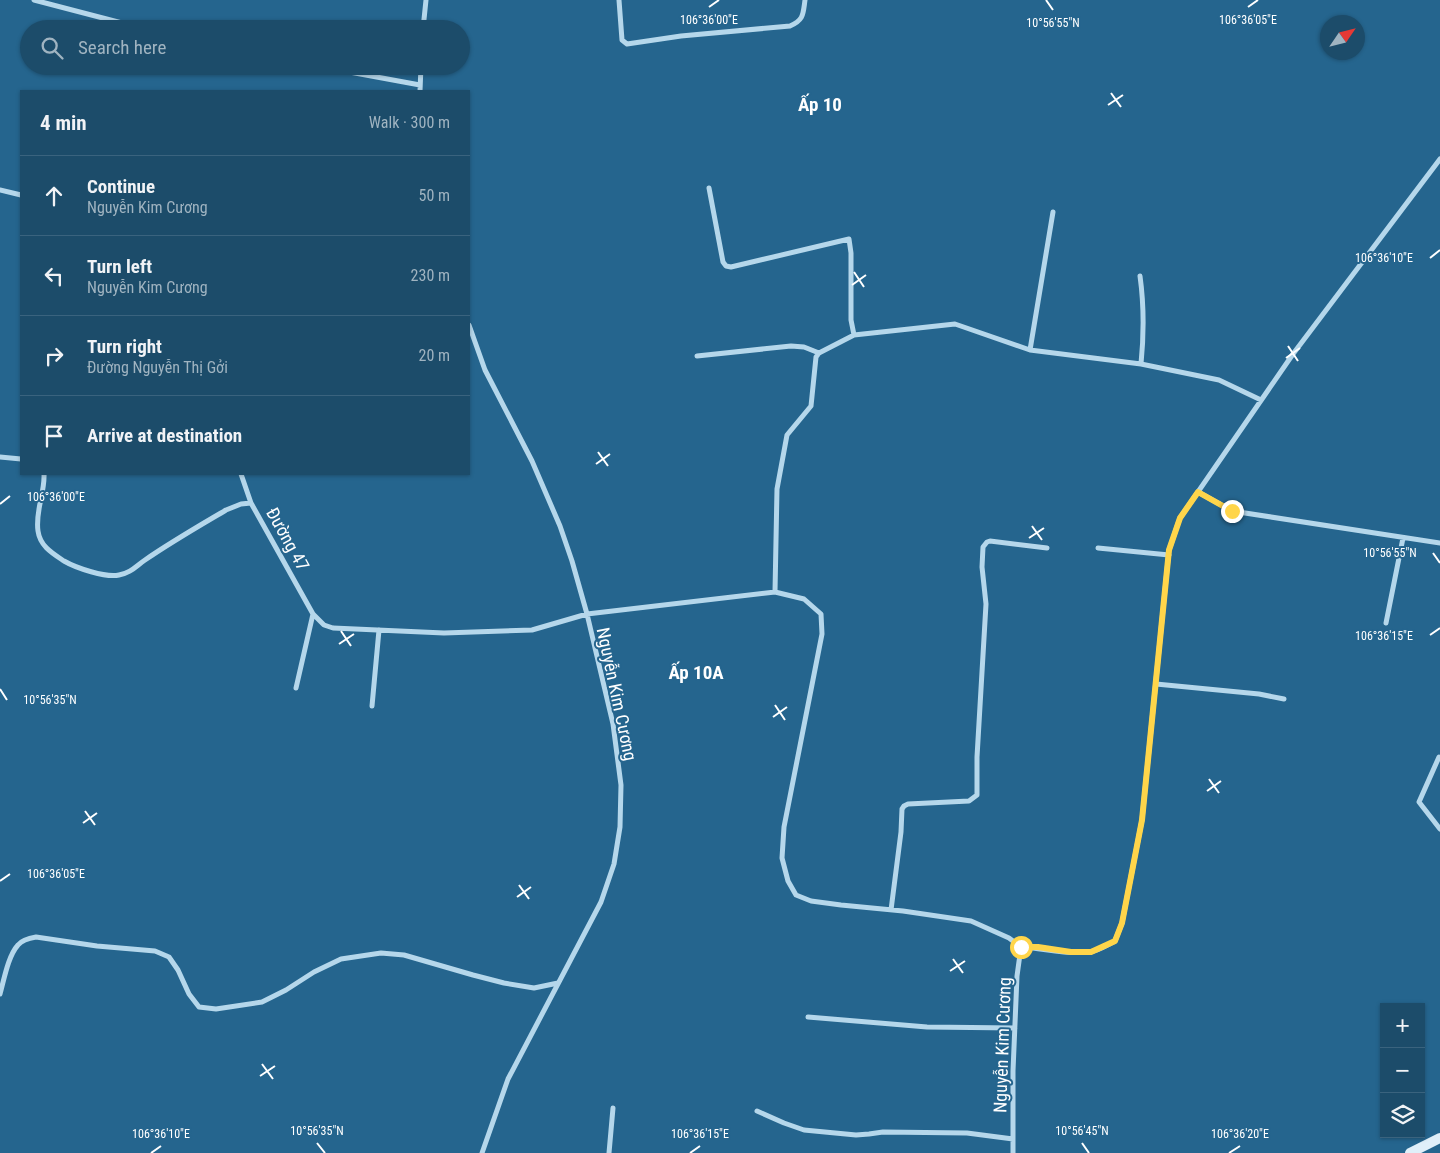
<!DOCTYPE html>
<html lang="en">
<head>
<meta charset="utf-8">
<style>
  :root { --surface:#1c4c6a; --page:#295672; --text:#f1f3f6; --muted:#a0b4c1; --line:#3a637e }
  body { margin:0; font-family:"Roboto Condensed",sans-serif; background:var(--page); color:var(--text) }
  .controls { position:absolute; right:15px; bottom:15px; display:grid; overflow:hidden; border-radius:0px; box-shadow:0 1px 4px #0004 }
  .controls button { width:45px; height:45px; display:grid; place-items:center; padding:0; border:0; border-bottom:1px solid var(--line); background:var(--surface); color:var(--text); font:25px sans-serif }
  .compass { position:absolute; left:1320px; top:15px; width:45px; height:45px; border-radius:50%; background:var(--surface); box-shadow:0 1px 4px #0004; rotate:55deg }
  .stop { position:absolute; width:15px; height:15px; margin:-11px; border:4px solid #ffd54a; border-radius:50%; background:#fff }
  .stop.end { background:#ffd54a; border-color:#fff; box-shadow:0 1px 5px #0008 }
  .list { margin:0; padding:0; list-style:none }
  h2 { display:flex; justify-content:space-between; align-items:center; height:65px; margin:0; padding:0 20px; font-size:21px }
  h2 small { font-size:16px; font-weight:400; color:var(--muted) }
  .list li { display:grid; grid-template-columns:32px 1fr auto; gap:15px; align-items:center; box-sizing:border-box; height:80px; padding:0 20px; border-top:1px solid var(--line) }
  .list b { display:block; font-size:19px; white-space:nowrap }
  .list p { margin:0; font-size:16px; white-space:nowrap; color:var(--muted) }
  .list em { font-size:16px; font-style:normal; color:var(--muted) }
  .icon { flex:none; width:28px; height:28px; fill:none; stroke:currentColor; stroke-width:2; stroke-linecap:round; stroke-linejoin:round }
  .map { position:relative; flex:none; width:1440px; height:1153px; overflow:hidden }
  .search { position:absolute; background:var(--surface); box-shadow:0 1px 4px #0004; left:20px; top:20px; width:450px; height:55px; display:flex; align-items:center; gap:12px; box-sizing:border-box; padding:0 18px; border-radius:28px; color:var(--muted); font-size:19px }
  .panel { position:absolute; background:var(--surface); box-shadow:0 1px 4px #0004; left:20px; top:90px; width:450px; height:385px; border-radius:0px }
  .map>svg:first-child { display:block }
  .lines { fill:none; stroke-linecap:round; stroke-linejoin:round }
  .street { stroke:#b5d7eb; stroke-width:5 }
  .secondary { stroke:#e0eff9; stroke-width:10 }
  .route { stroke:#ffd54a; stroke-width:6 }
  .ticks { fill:none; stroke:#fff; stroke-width:2 }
  .labels { text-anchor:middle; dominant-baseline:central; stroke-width:4; stroke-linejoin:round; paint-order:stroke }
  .street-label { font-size:18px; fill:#fff; stroke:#25658e }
  .neighbourhood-label { font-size:19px; font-weight:bold; fill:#fff; stroke:#25658e }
  .ticks-label { font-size:12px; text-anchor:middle; fill:#fff; stroke:#25658e; stroke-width:4; stroke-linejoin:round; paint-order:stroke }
</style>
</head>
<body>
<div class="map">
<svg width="1440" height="1153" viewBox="0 0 1440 1153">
  <rect width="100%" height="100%" fill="#25658e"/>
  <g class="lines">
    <path class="street" d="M34 0 145 29
      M619 0 622 40 627 44 681 36 790 26C804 20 803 14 805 0
      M423 29 426 0
      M317 66 420 85
      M140 67V66
      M420 91 421 66
      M709 188 723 262 726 266 731 267 849 239 851 253V320L854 335
      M0 190 21 195
      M1140 276C1144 305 1144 334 1141 364
      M469 325 485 370 532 461 560 526 572 561 587 614 613 724 621 785 620 827 614 864 601 902 508 1079 482 1153
      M1030 350 1053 212
      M697 356 791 346 804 347 819 353
      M0 457 21 459
      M44 474C45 493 35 511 38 531 40 546 52 553 64 561 76 568 106 578 119 575 131 573 136 566 145 560 171 542 199 526 226 510L241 504 251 503 313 614 324 625 333 628 444 633 532 630 587 614 775 592 804 599 821 614 822 634 784 827 782 858 788 881 796 895 811 901 841 905 903 911 971 921 1009 938 1021 947
      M241 474 251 503
      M1198 492 1232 511 1440 543
      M1098 548 1169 555
      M775 592 777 489 787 435 811 406 816 357 819 353 854 335 955 324 1030 350 1141 364 1219 380 1261 400
      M1386 623 1403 538
      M1156 684 1259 694 1284 699
      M296 688 313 614
      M372 706 379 630
      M1439 757 1419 802 1440 829
      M891 910 901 832 902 809 904 806 908 804 969 801 977 795V757L986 604 982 567 983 547 987 542 990 541 1047 548
      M0 994C4 980 8 956 18 945 22 940 30 938 36 937L97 946 155 951 169 957 178 970 189 994 199 1007 216 1009 262 1002 286 990 314 972 341 959 381 953 404 955 473 975 504 983 534 988 558 983
      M808 1017 927 1027 1015 1028
      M757 1111 784 1123 804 1130 856 1135 869 1134 883 1132 967 1133 1013 1139
      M609 1153 613 1108
      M1013 1153V1071L1017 976 1021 947C1043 948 1066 955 1089 952 1098 951 1107 945 1115 941L1122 923 1142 820 1169 550 1180 518 1293 354 1440 159"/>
    <path class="secondary" d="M1410 1153 1440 1138"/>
  </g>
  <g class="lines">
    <path class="route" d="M1021 947H1038L1071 952H1091L1115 941 1122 923 1142 820 1169 550 1180 518 1198 492 1232 511"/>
  </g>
  <path class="ticks" d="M1046 0 1053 10M709 7 719 0M1248 7 1258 0M1111 93 1121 107M1108 105 1123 95M1430 258 1440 250M854 272 864 287M852 285 866 275M1288 346 1298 361M1286 358 1300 348M598 452 608 466M596 464 610 454M0 504 10 496M1032 526 1042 540M1029 538 1044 528M1433 553 1440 563M341 631 351 646M1430 635 1440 628M339 644 354 634M0 689 7 700M775 705 785 720M773 717 787 707M1209 779 1219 793M1207 791 1221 781M85 811 95 825M83 823 97 813M0 881 10 874M519 885 529 899M517 897 531 887M953 959 963 973M950 971 965 961M262 1064 273 1079M260 1076 275 1066M317 1143 325 1153M1082 1143 1089 1153M151 1153 161 1146M690 1153 700 1146M1229 1153 1240 1146"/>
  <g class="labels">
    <g class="street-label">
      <text transform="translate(288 539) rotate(61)">Đường 47</text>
      <text transform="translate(617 694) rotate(78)">Nguyễn Kim Cương</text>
      <text transform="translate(1002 1045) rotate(-88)">Nguyễn Kim Cương</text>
    </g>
    <g class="neighbourhood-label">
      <text x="820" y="104">Ấp 10</text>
      <text x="696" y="672">Ấp 10A</text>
    </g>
  </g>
  <g class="ticks-label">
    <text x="709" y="24">106°36'00"E</text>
    <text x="1248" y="24">106°36'05"E</text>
    <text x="1053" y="27">10°56'55"N</text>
    <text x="1384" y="262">106°36'10"E</text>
    <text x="56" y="501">106°36'00"E</text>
    <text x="1390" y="557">10°56'55"N</text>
    <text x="1384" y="640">106°36'15"E</text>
    <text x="50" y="704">10°56'35"N</text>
    <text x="56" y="878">106°36'05"E</text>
    <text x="317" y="1135">10°56'35"N</text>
    <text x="1082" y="1135">10°56'45"N</text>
    <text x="161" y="1138">106°36'10"E</text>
    <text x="700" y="1138">106°36'15"E</text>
    <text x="1240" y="1138">106°36'20"E</text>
  </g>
</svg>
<div class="controls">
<button>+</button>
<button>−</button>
<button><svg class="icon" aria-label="layers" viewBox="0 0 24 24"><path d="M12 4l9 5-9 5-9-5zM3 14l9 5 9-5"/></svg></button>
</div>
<svg class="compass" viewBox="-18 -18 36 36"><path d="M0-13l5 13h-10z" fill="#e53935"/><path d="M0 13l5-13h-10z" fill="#a0b4c1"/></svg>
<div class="stop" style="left:1021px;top:947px"></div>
<div class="stop end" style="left:1232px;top:511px"></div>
<div class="search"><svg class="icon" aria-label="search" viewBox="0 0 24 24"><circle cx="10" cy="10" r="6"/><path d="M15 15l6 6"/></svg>Search here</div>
<section class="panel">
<h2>4 min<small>Walk · 300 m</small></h2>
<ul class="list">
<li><svg class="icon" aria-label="ahead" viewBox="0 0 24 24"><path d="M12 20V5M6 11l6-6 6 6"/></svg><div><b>Continue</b><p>Nguyễn Kim Cương</p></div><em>50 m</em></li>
<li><svg class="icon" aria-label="left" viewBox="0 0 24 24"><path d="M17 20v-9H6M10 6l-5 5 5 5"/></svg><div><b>Turn left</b><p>Nguyễn Kim Cương</p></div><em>230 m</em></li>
<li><svg class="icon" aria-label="right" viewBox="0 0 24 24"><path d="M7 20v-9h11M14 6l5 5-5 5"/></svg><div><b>Turn right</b><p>Đường Nguyễn Thị Gởi</p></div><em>20 m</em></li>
<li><svg class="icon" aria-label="arrive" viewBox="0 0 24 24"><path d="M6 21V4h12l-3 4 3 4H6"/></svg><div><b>Arrive at destination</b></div></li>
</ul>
</section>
</div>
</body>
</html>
